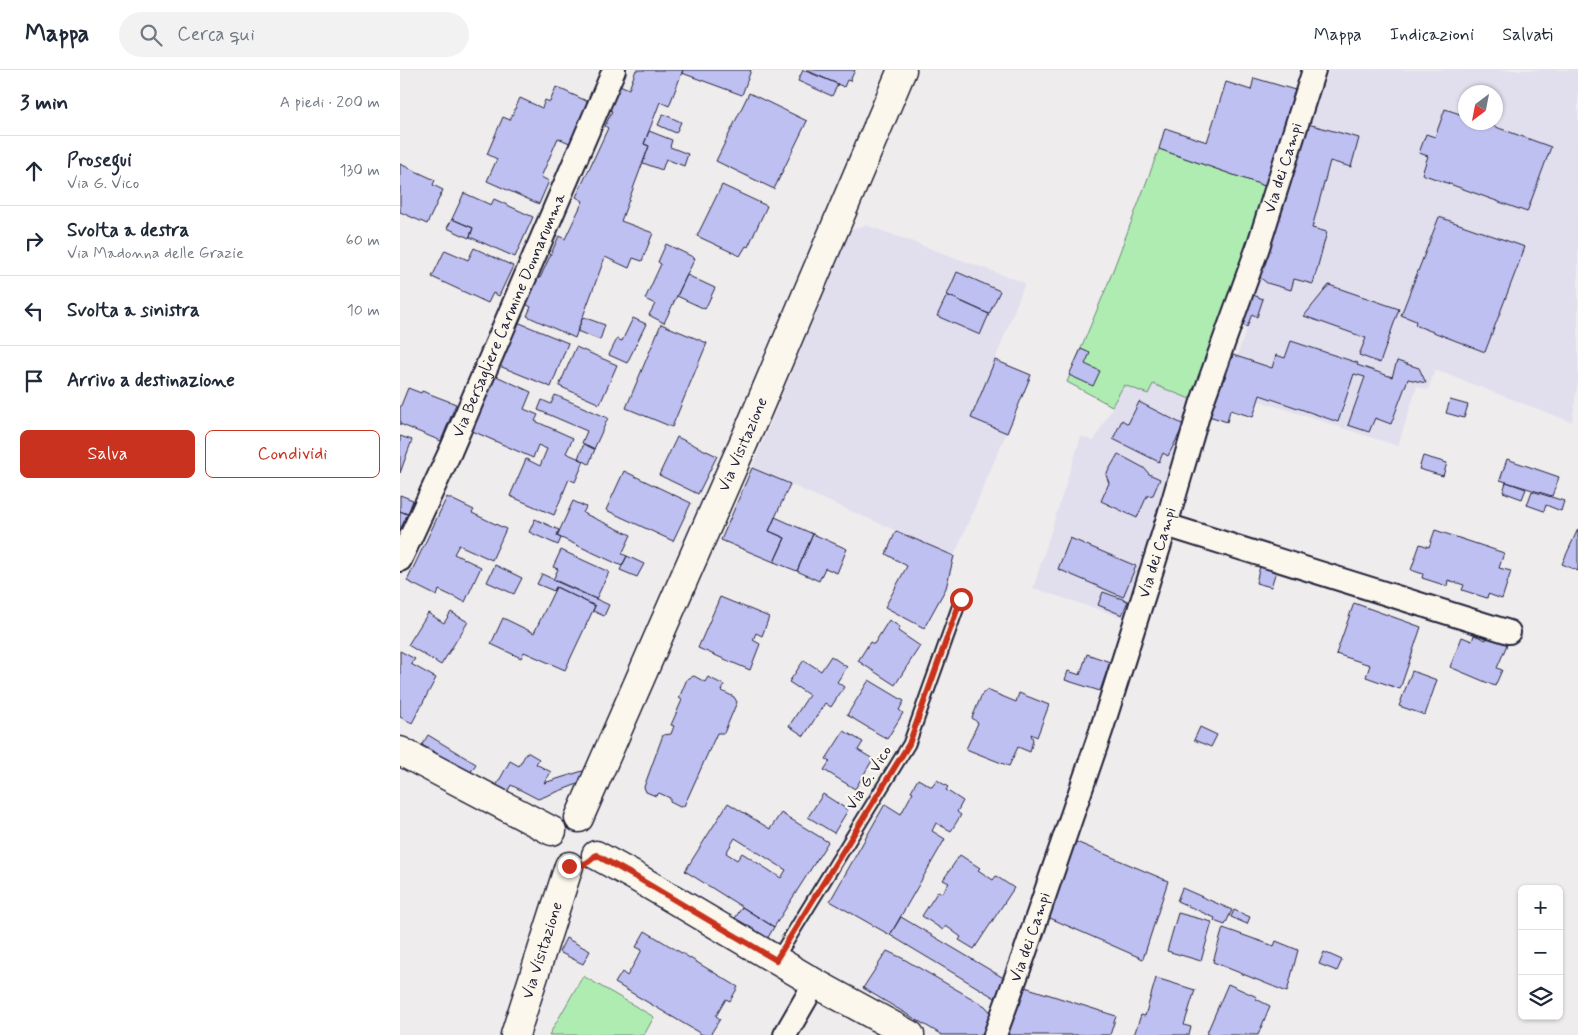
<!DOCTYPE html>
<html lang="it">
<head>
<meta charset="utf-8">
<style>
  :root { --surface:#fff; --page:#f2f2f3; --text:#1f2937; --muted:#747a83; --line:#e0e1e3; --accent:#c8321e }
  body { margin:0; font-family:Mynerve,sans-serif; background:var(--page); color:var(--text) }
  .controls { position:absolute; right:15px; bottom:15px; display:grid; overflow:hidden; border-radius:8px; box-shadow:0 1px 4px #0004 }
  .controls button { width:45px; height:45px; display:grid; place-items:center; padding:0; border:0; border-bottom:1px solid var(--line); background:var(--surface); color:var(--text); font:25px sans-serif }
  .compass { position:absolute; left:1058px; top:15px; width:45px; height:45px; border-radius:50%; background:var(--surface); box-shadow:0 1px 4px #0004; rotate:212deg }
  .stop { position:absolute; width:15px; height:15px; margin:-11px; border:4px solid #c8321e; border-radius:50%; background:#fff }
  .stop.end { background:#c8321e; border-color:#fff; box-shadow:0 1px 5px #0008 }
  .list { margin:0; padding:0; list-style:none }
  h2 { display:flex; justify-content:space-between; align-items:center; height:65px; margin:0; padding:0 20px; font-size:21px }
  h2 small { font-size:16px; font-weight:400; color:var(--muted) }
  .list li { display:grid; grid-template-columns:32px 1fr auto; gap:15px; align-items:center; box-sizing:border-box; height:70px; padding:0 20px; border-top:1px solid var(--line) }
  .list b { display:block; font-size:19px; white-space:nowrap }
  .list p { margin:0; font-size:16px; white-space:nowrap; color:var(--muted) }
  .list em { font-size:16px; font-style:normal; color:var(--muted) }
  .actions { display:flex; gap:10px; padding:15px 20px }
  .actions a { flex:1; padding:11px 0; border:1px solid var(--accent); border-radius:8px; text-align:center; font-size:18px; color:var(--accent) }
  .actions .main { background:var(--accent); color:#fff }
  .icon { flex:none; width:28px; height:28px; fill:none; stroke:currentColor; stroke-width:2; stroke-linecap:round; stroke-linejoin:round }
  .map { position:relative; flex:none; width:1178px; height:965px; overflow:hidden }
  header { display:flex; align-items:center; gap:30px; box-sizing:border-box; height:70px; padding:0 25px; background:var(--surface); border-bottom:1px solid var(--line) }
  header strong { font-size:24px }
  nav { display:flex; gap:28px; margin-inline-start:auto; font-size:18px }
  .search { width:350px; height:45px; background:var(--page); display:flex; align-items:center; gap:12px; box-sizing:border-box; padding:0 18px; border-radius:28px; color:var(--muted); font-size:19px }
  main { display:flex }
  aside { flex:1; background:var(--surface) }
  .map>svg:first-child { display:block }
  .built { fill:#e1dfee; fill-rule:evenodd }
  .green { fill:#afecb2; stroke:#688776 }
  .building { fill:#bfc0f2; stroke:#22223b; fill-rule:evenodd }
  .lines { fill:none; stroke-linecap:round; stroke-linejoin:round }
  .lane-casing { stroke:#22223b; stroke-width:15 }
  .street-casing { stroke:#22223b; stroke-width:26 }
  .secondary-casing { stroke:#22223b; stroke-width:31 }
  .lane { stroke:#fbf7ec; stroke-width:11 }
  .street { stroke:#fbf7ec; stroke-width:22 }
  .secondary { stroke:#fbf7ec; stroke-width:28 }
  .route { stroke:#c8321e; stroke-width:6 }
  .labels { text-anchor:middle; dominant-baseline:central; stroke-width:4.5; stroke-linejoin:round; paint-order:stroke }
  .street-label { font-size:16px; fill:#22223b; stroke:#fbf7ec }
</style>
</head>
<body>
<header>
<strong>Mappa</strong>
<div class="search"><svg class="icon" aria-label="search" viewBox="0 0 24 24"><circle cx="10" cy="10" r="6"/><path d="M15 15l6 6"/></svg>Cerca qui</div>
<nav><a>Mappa</a><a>Indicazioni</a><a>Salvati</a></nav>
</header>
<main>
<aside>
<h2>3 min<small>A piedi · 200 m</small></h2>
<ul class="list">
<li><svg class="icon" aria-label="ahead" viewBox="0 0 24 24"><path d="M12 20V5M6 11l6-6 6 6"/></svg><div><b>Prosegui</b><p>Via G. Vico</p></div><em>130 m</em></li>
<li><svg class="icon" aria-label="right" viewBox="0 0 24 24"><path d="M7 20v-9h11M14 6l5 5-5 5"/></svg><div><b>Svolta a destra</b><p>Via Madonna delle Grazie</p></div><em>60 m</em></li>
<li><svg class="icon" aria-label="left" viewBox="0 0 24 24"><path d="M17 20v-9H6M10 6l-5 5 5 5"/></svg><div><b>Svolta a sinistra</b></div><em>10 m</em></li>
<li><svg class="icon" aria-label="arrive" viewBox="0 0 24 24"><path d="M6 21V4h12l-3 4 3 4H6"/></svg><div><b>Arrivo a destinazione</b></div></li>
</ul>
<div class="actions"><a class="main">Salva</a><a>Condividi</a></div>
</aside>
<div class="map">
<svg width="1178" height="965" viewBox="0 0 1178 965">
  <rect width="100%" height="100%" fill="#efeced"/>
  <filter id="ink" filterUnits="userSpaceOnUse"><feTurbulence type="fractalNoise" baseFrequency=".02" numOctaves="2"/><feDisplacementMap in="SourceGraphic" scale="10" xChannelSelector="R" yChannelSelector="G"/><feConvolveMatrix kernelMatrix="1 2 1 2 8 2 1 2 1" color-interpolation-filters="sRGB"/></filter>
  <g filter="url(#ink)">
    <path class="built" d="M929 0H1178V311L1172 352 1035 300 1028 320 1017 316 998 376 859 331 853 347 831 340 827 352 814 311 833 285 837 286 847 257 835 252ZM1066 22H1096V52H1066Z
      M466 155 625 213 595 290 631 305 554 486 352 398 450 160Z
      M753 314 795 331 756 459 724 548 633 518 681 366 694 371 724 315 747 324Z"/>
    <path class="green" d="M759 79 865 116 864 141 795 331 753 314 748 324 724 315 712 336 667 312 707 216Z
      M183 906 254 947 244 965H149Z"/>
    <path class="building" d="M236 0H283L269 36 260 32 244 74 249 76 221 151 253 163 242 191 233 188 229 198 205 187 175 268 127 246 131 237 122 232 135 206 140 208 159 166 165 169 183 131 176 127 208 58 205 56 212 41 208 39 217 14 229 19Z
      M283 0H351L342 25 282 3Z
      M403 0 438 14 432 26 398 11Z
      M406 0H455L450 11 447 10 444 17Z
      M854 8 895 20 865 116 759 79 765 58 807 72 826 12 851 20Z
      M156 17 191 33 172 74 158 68 141 107 149 111 139 134 87 111 97 89 87 84 103 47 110 50 120 28 142 38 145 30 150 32Z
      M349 23 407 51 374 119 316 91Z
      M1045 39 1066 46V52H1082L1151 77 1127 142 1022 104 1028 86 1019 83 1026 64 1035 67Z
      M263 44 281 52 276 63 258 55Z
      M908 54 959 68 951 97 930 91 912 158 927 162 913 214 894 209 891 220 867 213 858 206Z
      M249 61 272 70 270 77 288 84 284 96 266 89 262 100 243 93 249 76 244 74Z
      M0 94 35 110 33 115 43 120 27 154 0 142Z
      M322 115 367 136 348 177 346 176 340 186 297 166Z
      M64 123 91 135 94 129 133 147 115 187 70 167 73 158 52 149Z
      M1039 147 1125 177 1085 282 1015 255 1016 251 1001 245Z
      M52 149 73 158 69 168 47 158Z
      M266 174 295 188 264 253 249 245 255 234 245 229 261 194 258 192Z
      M74 178 113 196 99 226 93 223 88 233 32 207 45 180 68 190Z
      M557 202 600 221 589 244 547 225Z
      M287 205 315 218 305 239 277 226Z
      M929 215 999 239 980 293 959 285 966 268 904 246Z
      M846 222 863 229 857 247 852 244 847 257 835 252Z
      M547 225 589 244 580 265 537 246Z
      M183 247 205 255 200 270 177 261Z
      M233 248 246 254 227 293 209 285 217 269 222 271Z
      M115 251 168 273 151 317 97 295Z
      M261 254 307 273 272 357 226 338Z
      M891 271 958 293 957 295 992 307 997 291 1019 298 1026 313 1008 309 991 354 975 348 969 362 948 355 965 307 954 304 938 352 860 325 853 347 830 340 827 352 803 344 814 311 823 314 833 285 872 298 876 285 885 288Z
      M176 277 217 295 200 334 159 316Z
      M681 279 690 283 685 294 700 301 693 316 669 305Z
      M595 290 631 305 607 363 571 348Z
      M92 304 131 322 124 339 138 345 135 351 173 368 166 383 184 391 175 412 169 409 154 445 110 426 126 389 140 396 147 379 138 375 133 388 68 359Z
      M8 318 21 323 22 321 56 334 41 371 0 354V338Z
      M155 325 208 348 194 379 182 373 187 361 138 340 142 330 151 334Z
      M1050 330 1068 335 1064 348 1046 343Z
      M739 332 784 355 768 386 763 383 759 392 713 369 722 350 728 354Z
      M0 366 12 370 0 403Z
      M277 367 317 386 298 424 259 405Z
      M184 374 195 379 189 394 178 388Z
      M718 384 744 398 749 404 760 409 753 425 747 426 737 448 701 431 709 413 706 405Z
      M1023 386 1047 393 1043 406 1019 399Z
      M1107 389 1159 407 1152 426 1100 410Z
      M352 398 390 414 369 461 385 468 374 492 321 470Z
      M224 401 291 433 273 471 206 440Z
      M1106 412 1126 419 1122 429 1103 422Z
      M1132 421 1164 431 1161 441 1146 435 1144 441 1127 435Z
      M0 425 13 430 8 444 0 441Z
      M47 427 74 440 72 443 106 459 92 490 59 475 54 484 81 497 65 532 39 520 37 526 7 511Z
      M173 431 186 437 183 443 231 465 222 484 227 486 222 496 157 466Z
      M0 441 9 445 0 466Z
      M375 447 413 464 397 501 374 492 385 468 369 461Z
      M135 449 159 460 157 466 161 468 158 475 129 462Z
      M1178 459V501L1162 494Z
      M1035 460 1104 483 1099 498 1111 501 1102 529 1088 524 1087 528 1062 520 1064 515 1048 510 1047 516 1022 508 1023 504 1011 500 1020 474 1029 477Z
      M496 461 554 486 546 518 524 558 485 537 507 496 486 484Z
      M413 464 447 479 437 503 425 498 419 511 397 501Z
      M670 468 736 496 723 527 658 499Z
      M161 480 209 502 196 529 153 510 158 499 153 497Z
      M227 486 244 494 237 507 220 500Z
      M95 495 122 508 114 524 87 512Z
      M860 496 876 501 871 517 856 513Z
      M142 504 209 535 204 546 193 541 195 536 156 517 154 521 137 514Z
      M156 517 195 536 165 600 124 582 121 588 91 574 103 548 134 563Z
      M703 522 728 531 722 545 698 535Z
      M320 527 369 547 362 566 356 563 353 570 360 574 350 600 298 578Z
      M954 533 1021 557 1000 619 966 607 970 595 936 584Z
      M51 542 68 552 41 595 8 575 28 543 44 553Z
      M489 550 500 557 498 561 520 576 495 615 458 591 470 572 474 574Z
      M1089 562 1109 570 1097 598 1102 600 1095 616 1050 597 1062 567 1072 571 1074 565 1086 570Z
      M0 581 15 589 11 594 36 608 12 653 0 647Z
      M687 584 710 592 700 621 665 610 668 601 680 605Z
      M431 586 447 597 437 612 444 617 431 637 425 633 404 666 389 656 409 625 389 612 404 590 421 601Z
      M1012 601 1037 610 1025 645 999 636Z
      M294 606 305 612 308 607 324 615 322 621 334 627 337 632 324 663H317L284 736 280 737 270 732V728L259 723 256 726 246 722 244 717 263 665 271 664 274 656 271 655 282 630 279 628 287 609Z
      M469 610 504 631 499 640 503 643 487 669 447 645Z
      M587 620 616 632 619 623 649 635 637 667 631 664 633 670 630 682 618 677 609 696 566 679 578 653 572 648 582 624Z
      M800 657 817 665 811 677 794 670Z
      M444 661 463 672 458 680 473 689 455 719 424 700 430 691 426 689Z
      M28 665 76 694 70 703 22 675Z
      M127 682 139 689 136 694 151 702 144 713 189 699 183 712 138 729 111 715 106 724 95 718 110 691 119 696Z
      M518 709 532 717 537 710 548 717 546 720 563 731 557 742 561 745 551 761 536 753 532 761 545 769 490 865 430 831 485 734 501 744 513 722 511 721Z
      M423 724 448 740 434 763 408 747Z
      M328 733 370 759 381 743 428 772 374 857 285 801ZM335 768 386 800 381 808 342 783 337 790 326 783Z
      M667 768 768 811 743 889 643 845Z
      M560 785 580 798 578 800 593 810 596 806 614 818 574 879 559 870 561 867 546 856 543 860 522 846 538 821 542 823 549 813 543 810Z
      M782 818 832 840 825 855 814 851 815 848 777 831Z
      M342 837 374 857 366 871 334 850Z
      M834 840 850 847 847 854 831 847Z
      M778 843 812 852 801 891 767 881Z
      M501 847 607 910 600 931 490 865Z
      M823 858 874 876 876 871 898 880 887 922 813 892Z
      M245 861 338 917 330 931 326 929 316 946 320 949 310 965H303L215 913 222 902 227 906 242 880 236 877Z
      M166 868 190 881 183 894 159 882Z
      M487 881 502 888 585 936 596 948 587 965H542L463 918Z
      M924 882 942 890 937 901 919 894Z
      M756 908 795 920 784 955 791 957 789 965H734L741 945 745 946Z
      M828 914 857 927 856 929 870 936 858 965H806Z
      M625 917 716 946 710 965H606L616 935H620Z"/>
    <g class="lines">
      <defs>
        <path id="lane" d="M376 890 509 674 561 529"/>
        <g id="street">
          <path d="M766 455 1109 562"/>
          <path id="s1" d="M0 490 51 380 214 0"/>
          <path d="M385 965 415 913"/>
          <path id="s2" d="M595 965 623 888 701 661 766 455 801 335 858 177 914 0"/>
        </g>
        <g id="secondary">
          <path d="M0 681 152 761"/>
          <path id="s3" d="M179 748 350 358 502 0"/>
          <path d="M196 785 236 807 415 913 510 965"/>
          <path id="s4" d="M115 965 169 796"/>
        </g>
      </defs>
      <use href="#lane" class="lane-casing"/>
      <use href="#street" class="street-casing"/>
      <use href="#secondary" class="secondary-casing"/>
      <use href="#lane" class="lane"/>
      <use href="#street" class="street"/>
      <use href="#secondary" class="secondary"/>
    </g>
  </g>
  <g class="lines" filter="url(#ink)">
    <path class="route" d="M169 796C181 797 188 794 196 785L236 807 376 890 509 674 561 529"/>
  </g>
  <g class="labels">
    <g class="street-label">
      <text stroke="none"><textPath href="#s2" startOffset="914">Via dei Campi</textPath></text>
      <text stroke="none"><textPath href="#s1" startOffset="268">Via Bersagliere Carmine Donnarumma</textPath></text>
      <text stroke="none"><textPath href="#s3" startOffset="408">Via Visitazione</textPath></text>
      <text stroke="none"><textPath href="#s2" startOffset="509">Via dei Campi</textPath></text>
      <text transform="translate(469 708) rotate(-58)">Via G. Vico</text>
      <text stroke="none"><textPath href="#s2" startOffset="104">Via dei Campi</textPath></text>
      <text stroke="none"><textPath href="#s4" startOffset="89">Via Visitazione</textPath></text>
    </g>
  </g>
</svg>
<div class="controls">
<button>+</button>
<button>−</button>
<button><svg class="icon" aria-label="layers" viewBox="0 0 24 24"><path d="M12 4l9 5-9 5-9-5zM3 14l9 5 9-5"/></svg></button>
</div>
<svg class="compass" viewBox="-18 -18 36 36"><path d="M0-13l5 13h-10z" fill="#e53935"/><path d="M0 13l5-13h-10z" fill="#747a83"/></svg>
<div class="stop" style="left:561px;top:529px"></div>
<div class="stop end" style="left:169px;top:796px"></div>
</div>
</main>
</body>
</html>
